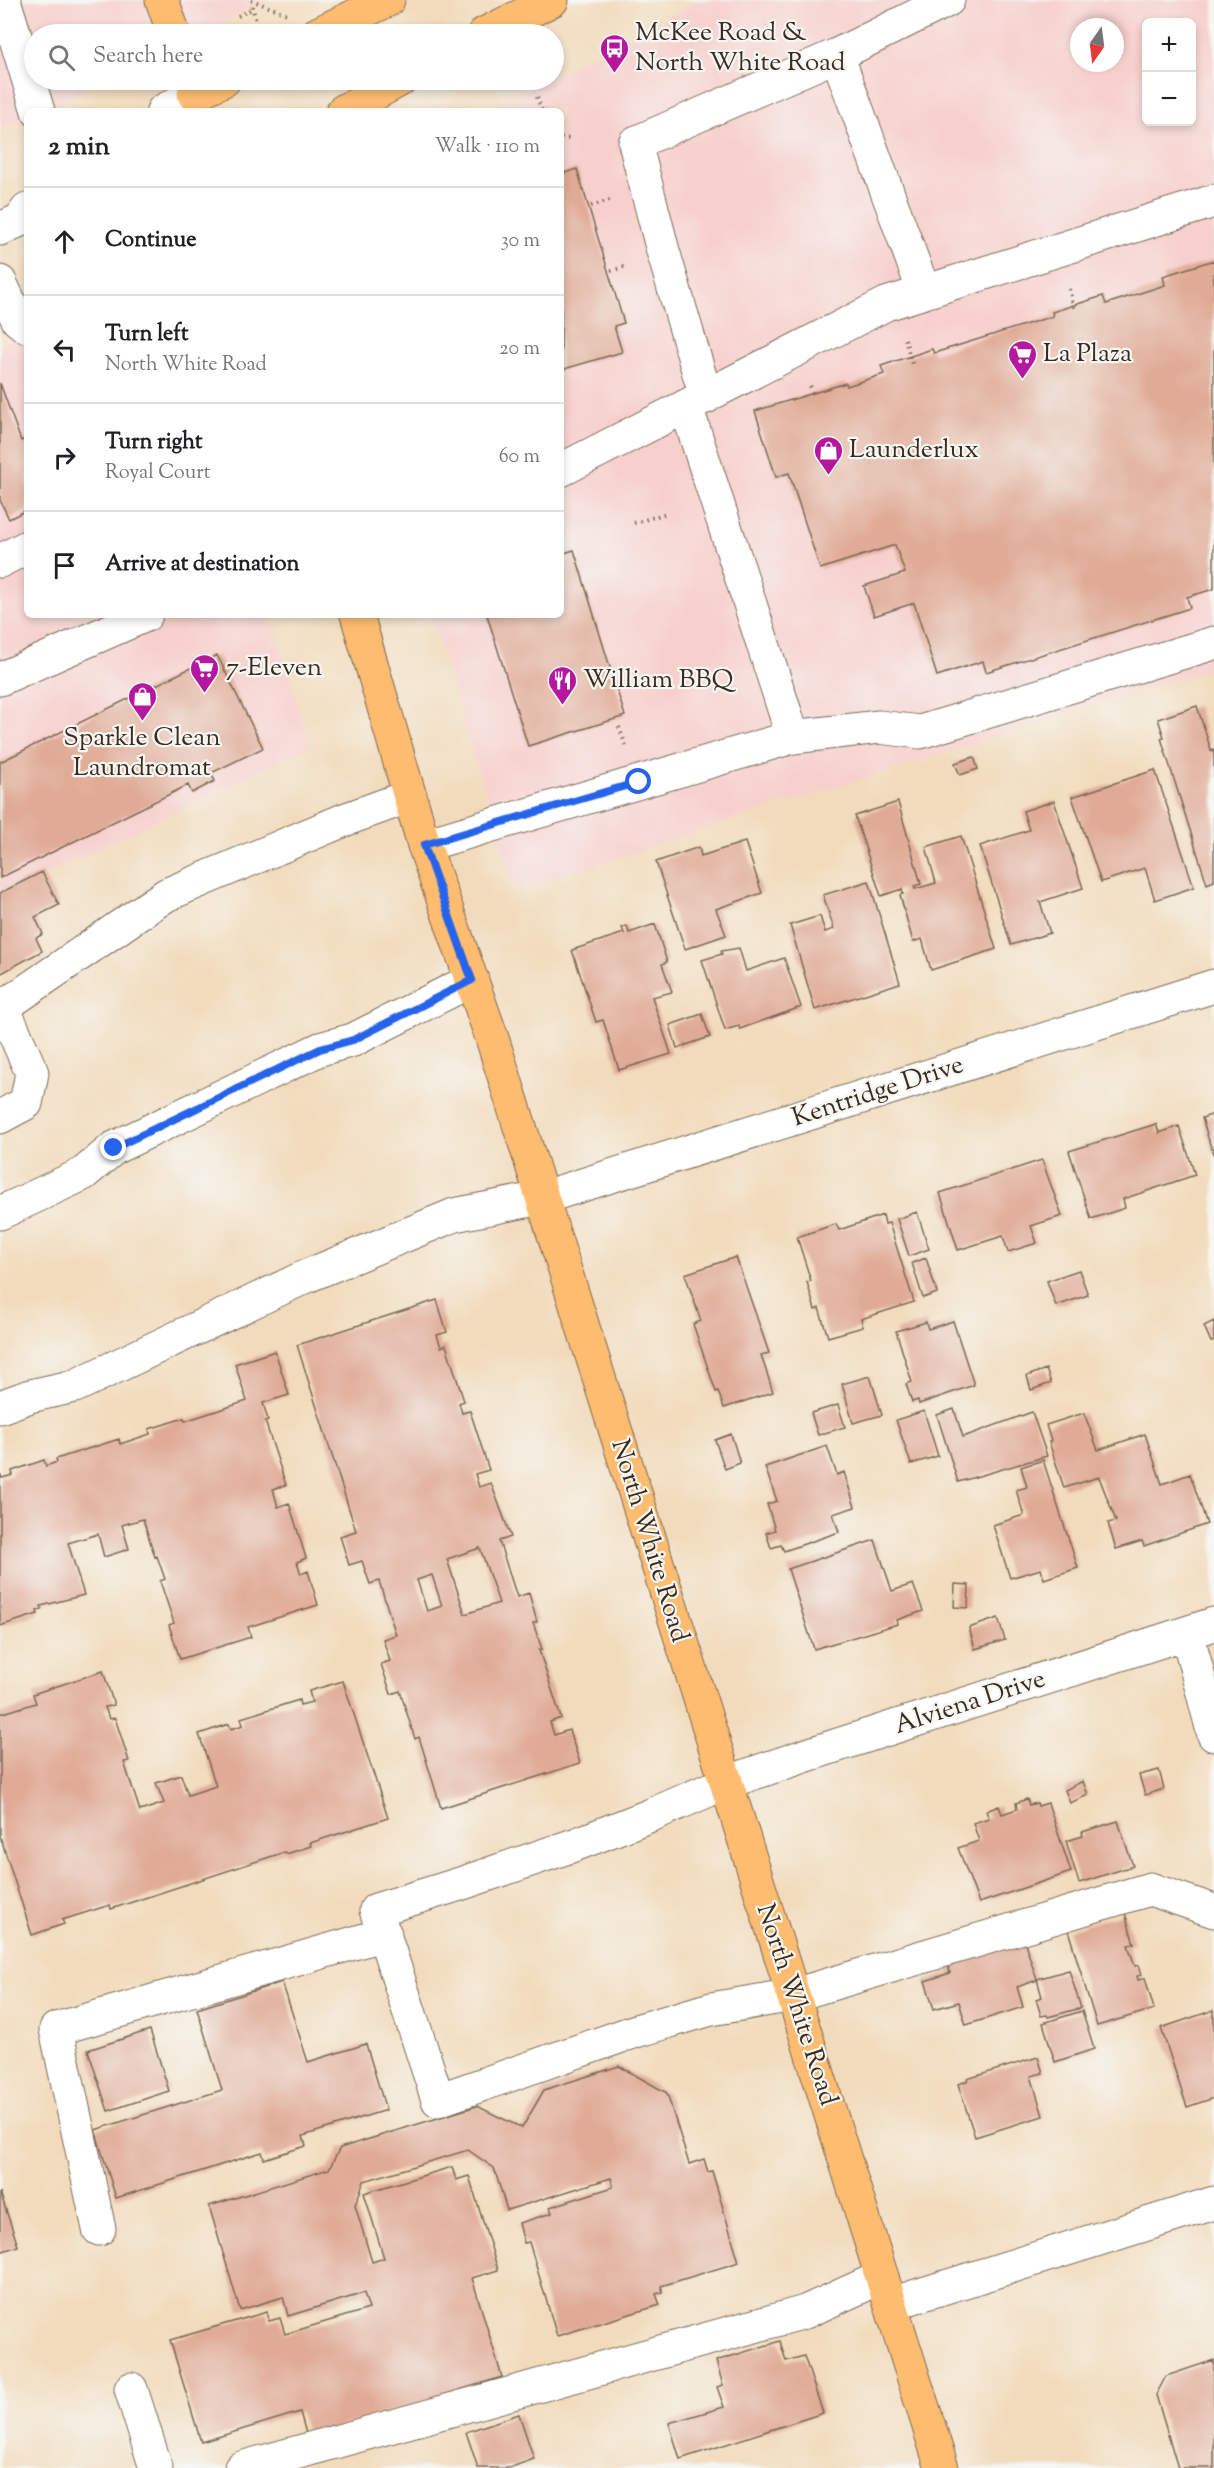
<!DOCTYPE html>
<html lang="en">
<head>
<meta charset="utf-8">
<style>
  :root { --surface:#fff; --page:#f2f2f2; --text:#202124; --muted:#757577; --line:#e0e0e0 }
  body { margin:0; font-family:"Sorts Mill Goudy",serif; background:var(--page); color:var(--text) }
  .controls { position:absolute; right:18px; top:18px; display:grid; overflow:hidden; border-radius:9px; box-shadow:0 3px 9px #0003 }
  .controls button { width:54px; height:54px; display:grid; place-items:center; padding:0; border:0; border-bottom:2px solid var(--line); background:var(--surface); color:var(--text); font:30px sans-serif }
  .compass { position:absolute; left:1070px; top:18px; width:54px; height:54px; border-radius:50%; background:var(--surface); box-shadow:0 3px 9px #0003; rotate:194deg }
  .stop { position:absolute; width:18px; height:18px; margin:-14px; border:4px solid #2563eb; border-radius:50%; background:#fff }
  .stop.end { background:#2563eb; border-color:#fff; box-shadow:0 2px 6px #0008 }
  .list { margin:0; padding:0; list-style:none }
  h2 { display:flex; justify-content:space-between; align-items:center; height:78px; margin:0; padding:0 24px; font-size:26px }
  h2 small { font-size:20px; font-weight:400; color:var(--muted) }
  .list li { display:grid; grid-template-columns:39px 1fr auto; gap:18px; align-items:center; box-sizing:border-box; height:108px; padding:0 24px; border-top:2px solid var(--line) }
  .list b { display:block; font-size:22px; white-space:nowrap }
  .list p { margin:0; font-size:20px; white-space:nowrap; color:var(--muted) }
  .list em { font-size:20px; font-style:normal; color:var(--muted) }
  .icon { flex:none; width:33px; height:33px; fill:none; stroke:currentColor; stroke-width:2; stroke-linecap:round; stroke-linejoin:round }
  .map { position:relative; flex:none; width:1214px; height:2468px; overflow:hidden }
  .search { position:absolute; background:var(--surface); box-shadow:0 3px 9px #0003; left:24px; top:24px; width:540px; height:66px; display:flex; align-items:center; gap:15px; box-sizing:border-box; padding:0 21px; border-radius:33px; color:var(--muted); font-size:22px }
  .panel { position:absolute; background:var(--surface); box-shadow:0 3px 9px #0003; left:24px; top:108px; width:540px; height:510px; border-radius:9px }
  .map>svg:first-child { display:block }
  .built { fill:#f7d0cd; fill-rule:evenodd }
  .building { fill:#e0ab96; fill-rule:evenodd }
  .lines { fill:none; stroke-linecap:round; stroke-linejoin:round }
  .minor-casing { stroke:#7b6855; stroke-width:35 }
  .major-casing { stroke:#7b6855; stroke-width:35 }
  .path { stroke:#7b6855; stroke-width:4; stroke-dasharray:1.5 4.5; stroke-linecap:butt }
  .minor { stroke:#fff; stroke-width:33 }
  .major { stroke:#fdbc70; stroke-width:33 }
  .route { stroke:#2563eb; stroke-width:8 }
  .labels { text-anchor:middle; dominant-baseline:central; stroke-width:4.5; stroke-linejoin:round; paint-order:stroke }
  .poi-label { font-size:26px; fill:#3b2a1e; stroke:#f6f6f2; text-anchor:start }
  .street-label { font-size:26px; fill:#3b2a1e; stroke:#f6f6f2 }
</style>
</head>
<body>
<div class="map">
<svg width="1214" height="2468" viewBox="0 0 1214 2468">
  <rect width="100%" height="100%" fill="#f6f6f2"/>
  <filter id="ink" filterUnits="userSpaceOnUse"><feTurbulence type="fractalNoise" baseFrequency=".0167" numOctaves="2"/><feDisplacementMap in="SourceGraphic" scale="12" xChannelSelector="R" yChannelSelector="G"/><feConvolveMatrix kernelMatrix="1 2 1 2 8 2 1 2 1" color-interpolation-filters="sRGB"/></filter>
  <filter id="wash" filterUnits="userSpaceOnUse"><feTurbulence type="fractalNoise" baseFrequency=".008" numOctaves="4" result="noise"/><feDisplacementMap in="SourceGraphic" scale="24" xChannelSelector="R" yChannelSelector="G"/><feGaussianBlur stdDeviation="1.35" result="paint"/><feColorMatrix in="noise" values="0 0 0 0 0 0 0 0 0 0 0 0 0 0 0 0 0 1.4 0 .05"/><feComposite in="paint" operator="in"/></filter>
  <g filter="url(#wash)">
    <rect width="100%" height="100%" fill="#f2dbbc"/>
    <path class="built" d="M0 0H269L198 34H34V80H106L0 131Z
      M699 0H1214V667L515 890 431 615H561V111H483L547 80H554V76ZM1146 22H1192V122H1146ZM1079 27H1115V63H1079Z
      M27 330V615H271L310 746 0 896V343Z"/>
    <g id="blocks">
      <path class="building" d="M577 169 624 323 614 326 622 352 561 370V174Z
        M1214 260V589L1187 597 1190 608 986 672 983 661 937 676 914 603 874 616 864 586 905 573 895 545 820 569 789 473 776 477 755 411 846 383 847 386 884 374 881 366 932 349 934 353 1053 316 1052 312 1103 296 1106 304 1165 285 1163 276Z
        M0 383 21 441 27 438V510L9 519 0 500Z
        M574 550 625 716 528 746 487 615H561V554Z
        M217 655 263 748 211 773 215 781 192 793 188 785 0 878V762Z
        M1197 706 1211 750 1214 749V881L1207 884 1161 738 1164 737 1158 719Z
        M974 757 978 769 960 775 955 763Z
        M1155 770 1194 887 1155 900 1145 868 1101 882 1072 797Z
        M1054 801 1083 888 1040 902 1050 933 1011 945 980 846 1029 830 1023 811Z
        M898 802 921 884 914 886 915 889 936 883 926 847 961 836 996 949 931 970 922 939 913 942 900 895 903 894 902 889 881 896 855 816Z
        M745 842 762 893 716 909 726 935 685 949 656 862 699 847 701 856Z
        M42 872 59 905 35 917 43 934 36 938 42 951 0 974V893Z
        M869 881 900 983 815 1010 790 925 820 916 825 932 834 929 823 895Z
        M655 924 667 962 662 964 672 992 652 997 671 1054 619 1070 603 1020 596 1022 572 950 624 933 622 928 627 926 629 933Z
        M739 948 746 971 784 958 801 1007 740 1029 739 1026 725 1030 702 960 722 954 721 951Z
        M702 1014 710 1037 677 1048 670 1025Z
        M1214 1114V1154H1213L1202 1118Z
        M1156 1124 1159 1133 1179 1126 1195 1175 1123 1199 1125 1208 1091 1219 1069 1151Z
        M1042 1160 1062 1216 1031 1226 1037 1243 1008 1252 1003 1236 958 1250 940 1193Z
        M917 1212 929 1249 909 1256 897 1219Z
        M883 1215 885 1224 889 1223 914 1302 861 1319 863 1327 828 1337 819 1308 815 1310 807 1282 811 1281 797 1237 836 1224 839 1230Z
        M736 1257 769 1353 761 1355 773 1392 724 1408 718 1391 716 1392 693 1324 701 1321 685 1274Z
        M926 1258 937 1293 923 1298 912 1263Z
        M1079 1270 1088 1295 1056 1306 1047 1281Z
        M437 1300 447 1332 437 1335 441 1347 446 1345 464 1401 459 1403 462 1413 470 1411 489 1470 475 1474 479 1487 491 1483 511 1537 499 1541 517 1597 529 1593 537 1622 533 1623 542 1649 539 1650 561 1718 550 1722 554 1735 569 1730 580 1763 441 1808 419 1737 415 1739 400 1691 391 1694 381 1664 390 1661 383 1639 396 1635 379 1581 370 1584 362 1561 349 1565 340 1536 356 1531 297 1345ZM480 1548 499 1603 465 1614 447 1559ZM432 1575 442 1606 427 1611 417 1580Z
        M953 1321 974 1385 919 1404 918 1400 912 1402 906 1384 912 1382 896 1331 926 1322 928 1329Z
        M1214 1321V1341L1211 1342 1204 1326Z
        M275 1351 289 1395 263 1403 268 1420 265 1421 286 1485 273 1489 278 1507 289 1503 306 1558 297 1562 301 1574 308 1571 318 1605 248 1627 251 1637 180 1659 169 1625 174 1623 160 1581 165 1579 157 1556 155 1557 143 1519 122 1525 129 1549 104 1557 98 1534 68 1543 84 1595 41 1606 42 1609 37 1611 38 1614 0 1626V1473L2 1478 13 1475 12 1471 44 1460 46 1466 57 1462 56 1459 119 1439 120 1444 150 1434 149 1429 184 1418 185 1421 247 1401 235 1364Z
        M1046 1369 1051 1383 1031 1390 1027 1376Z
        M870 1376 882 1415 853 1423 842 1384Z
        M838 1405 845 1427 818 1435 811 1413Z
        M954 1409 963 1437 1032 1412 1047 1456 958 1482 937 1415Z
        M924 1411 938 1456 911 1464 896 1420Z
        M1084 1413 1098 1450 1145 1434 1162 1484 1190 1474 1207 1524 1144 1546 1142 1541 1116 1549 1108 1523 1116 1521 1099 1477 1064 1488 1049 1442 1051 1441 1046 1425Z
        M731 1434 740 1463 725 1469 715 1440Z
        M827 1446 837 1475 844 1472 855 1507 833 1514 839 1532 784 1551 781 1545 771 1548 766 1533 775 1530 767 1504 777 1501 765 1467Z
        M1043 1460 1078 1568 1044 1579 1041 1569 1010 1578 993 1525 1024 1515 1016 1490 1027 1487 1021 1467Z
        M875 1540 892 1591 913 1584 923 1611 897 1620 898 1624 814 1649 788 1569Z
        M955 1584 969 1585 968 1608 954 1607Z
        M998 1618 1005 1640 975 1649 969 1628Z
        M103 1671 114 1705 105 1707 109 1719 115 1718 129 1761 124 1762 140 1811 164 1803 156 1783 181 1775 188 1795 216 1786 199 1734 229 1724 231 1729 243 1725 241 1718 299 1700 300 1705 312 1702 309 1691 343 1681 388 1818 310 1843 311 1846 286 1854 285 1852 111 1909 110 1905 62 1920 64 1924 32 1935 0 1836V1714L36 1703 33 1694Z
        M1159 1770 1164 1789 1145 1795 1139 1775Z
        M1083 1781 1088 1795 1070 1803 1065 1790Z
        M1027 1799 1029 1805 1037 1803 1038 1806 1048 1803 1071 1872 979 1903 958 1848 979 1841 973 1823 989 1818 986 1811 999 1806 1002 1814 1017 1809 1016 1803Z
        M1118 1821 1133 1866 1079 1883 1066 1841 1083 1836 1082 1832Z
        M1125 1913 1134 1944 1128 1945 1135 1966 1139 1965 1142 1975 1137 1976 1138 1980 1145 1978 1154 2009 1097 2026 1068 1930Z
        M1025 1943 1037 1980 1017 1987 1023 2007 966 2025 959 2002 934 2009 925 1981 950 1973 948 1965Z
        M1069 1970 1081 2008 1048 2017 1047 2015 1041 2016 1036 1999 1042 1997 1037 1979Z
        M282 1982 308 2062 366 2044 386 2110 303 2136 306 2146 264 2159 262 2152 116 2198 95 2130 222 2090 197 2009Z
        M1214 2010V2098L1187 2107 1161 2028Z
        M1082 2011 1094 2049 1055 2062 1043 2023Z
        M150 2030 169 2091 108 2111 88 2050Z
        M1038 2057 1043 2073 1031 2076 1043 2116 975 2137 958 2084 967 2081V2079Z
        M619 2066 667 2093 689 2164 704 2159 708 2172 712 2171 739 2262 661 2286 663 2292 656 2294 660 2305 557 2336 529 2242 524 2243 519 2223 552 2213 550 2207 613 2187 611 2178 507 2210 494 2168 468 2150 364 2181 355 2205 372 2262 384 2258 364 2193 452 2167 456 2180 469 2176 498 2270 472 2278 502 2377 307 2437 300 2412 201 2442 170 2340 267 2312 269 2321 280 2318 285 2334 369 2309 364 2293 288 2316 283 2297 240 2310 209 2206 329 2169 340 2148 477 2106 522 2128 544 2090Z
        M0 2192 18 2246 0 2252Z
        M780 2341 786 2361 804 2356 823 2413 680 2459 669 2423 724 2407 717 2387 723 2385 716 2361Z
        M1214 2360V2468H1178L1156 2395 1166 2376Z
        M519 2414 534 2459 509 2468H478L466 2432Z"/>
    </g>
  </g>
  <g filter="url(#ink)">
    <use href="#blocks" fill-opacity="0" stroke="#7b6855" stroke-width="1.5"/>
    <g class="lines">
      <defs>
        <path id="minor" d="M4 0 38 111
          M837 55 924 292
          M163 111 194 94
          M0 229 20 220 27 210
          M0 282 18 320 27 327
          M706 397 663 251 635 143 837 55 948 0
          M686 406 793 737
          M561 470 886 304 1214 201
          M0 561 27 547
          M0 679 146 615
          M424 845 793 737 879 727 920 732 1214 643
          M0 1009 166 895 344 820 410 796
          M0 1117 26 1103 32 1073 3 1007
          M0 1213 83 1174 114 1148 320 1049 353 1040 472 980
          M0 1407 30 1396 75 1386 307 1276 454 1215 541 1198 1214 986
          M1214 1624 807 1755 725 1783 651 1815 577 1844 460 1884 376 1910 438 2100 636 2031 711 2009 794 1995 1150 1889 1214 1911
          M1187 1633 1214 1735
          M99 2229 56 2029 385 1934
          M891 2304 1214 2203
          M131 2389 156 2468
          M241 2468 805 2312 882 2277"/>
        <path id="major" d="M162 0 174 34
          M317 34 388 0
          M484 34 552 0
          M194 94 224 80
          M343 111 400 80
          M357 615 424 845 492 1038 942 2468"/>
      </defs>
      <use href="#minor" class="minor-casing"/>
      <use href="#major" class="major-casing"/>
      <path class="path" d="M251 0 287 14
        M252 6 258 28
        M238 16 252 9
        M537 97 542 111
        M561 138 573 139
        M591 206 610 200
        M611 271 627 266
        M1069 289 1075 311
        M905 339 912 364
        M810 386 815 396
        M634 523 664 514
        M619 727 626 746"/>
      <use href="#minor" class="minor"/>
      <use href="#major" class="major"/>
    </g>
  </g>
  <g class="lines" filter="url(#ink)">
    <path class="route" d="M114 1148 320 1049 353 1040 472 980 424 845 639 782"/>
  </g>
  <defs>
    <symbol id="bus-pin" viewBox="-11 -11 22 30"><path d="M0 17L-7.5 6A9.5 9.5 0 1 1 7.5 6Z" fill="#b5179e" stroke="#f6f6f2"/><path d="M-5-6H5V4H4V6H2V4H-2V6H-4V4H-5ZM-3.5-4V0h7V-4ZM-3.5 1.2v1.5H-2V1.2ZM2 1.2v1.5H3.5V1.2Z" fill="#fff"/></symbol>
    <symbol id="supermarket-pin" viewBox="-11 -11 22 30"><path d="M0 17L-7.5 6A9.5 9.5 0 1 1 7.5 6Z" fill="#b5179e" stroke="#f6f6f2"/><path d="M-6-5.5h2.5l.6 2H6L4.5 2H-2.5L-4.4-4H-6ZM-1.5 3.2a1.3 1.3 0 1 0 .1 0ZM3 3.2a1.3 1.3 0 1 0 .1 0Z" fill="#fff"/></symbol>
    <symbol id="shop-pin" viewBox="-11 -11 22 30"><path d="M0 17L-7.5 6A9.5 9.5 0 1 1 7.5 6Z" fill="#b5179e" stroke="#f6f6f2"/><path d="M-5-2.5h2.3a2.7 3.5 0 0 1 5.4 0H5L5.5 6h-11ZM-1.5-2.5h3a1.5 2.3 0 0 0-3 0Z" fill="#fff"/></symbol>
    <symbol id="restaurant-pin" viewBox="-11 -11 22 30"><path d="M0 17L-7.5 6A9.5 9.5 0 1 1 7.5 6Z" fill="#b5179e" stroke="#f6f6f2"/><path d="M-5-6h1v4h1v-4h1v4h1v-4h1v5L-1.5 .5V6h-2V.5L-5-1ZM5-6V6H3V1.5H1.5Q1.5-4 5-6Z" fill="#fff"/></symbol>
  </defs>
  <g fill-rule="evenodd">
    <use href="#bus-pin" x="598" y="32" width="33" height="45"/>
    <use href="#supermarket-pin" x="1006" y="338" width="33" height="45"/>
    <use href="#shop-pin" x="812" y="434" width="33" height="45"/>
    <use href="#supermarket-pin" x="188" y="652" width="33" height="45"/>
    <use href="#restaurant-pin" x="546" y="664" width="33" height="45"/>
    <use href="#shop-pin" x="126" y="680" width="33" height="45"/>
  </g>
  <g class="labels">
    <g class="poi-label">
      <text x="635" y="33">McKee Road &amp;<tspan x="635" dy="30">North White Road</tspan></text>
      <text x="1043" y="354">La Plaza</text>
      <text x="849" y="450">Launderlux</text>
      <text x="226" y="668">7-Eleven</text>
      <text x="583" y="680">William BBQ</text>
      <text x="142" y="738" text-anchor="middle">Sparkle Clean<tspan x="142" dy="30">Laundromat</tspan></text>
    </g>
    <g class="street-label">
      <text transform="translate(878 1092) rotate(-18)">Kentridge Drive</text>
      <text transform="translate(649 1541) rotate(73)">North White Road</text>
      <text transform="translate(970 1703) rotate(-18)">Alviena Drive</text>
      <text transform="translate(796 2005) rotate(72)">North White Road</text>
    </g>
  </g>
</svg>
<div class="controls">
<button>+</button>
<button>−</button>
</div>
<svg class="compass" viewBox="-18 -18 36 36"><path d="M0-13l5 13h-10z" fill="#e53935"/><path d="M0 13l5-13h-10z" fill="#757577"/></svg>
<div class="stop" style="left:639px;top:782px"></div>
<div class="stop end" style="left:114px;top:1148px"></div>
<div class="search"><svg class="icon" aria-label="search" viewBox="0 0 24 24"><circle cx="10" cy="10" r="6"/><path d="M15 15l6 6"/></svg>Search here</div>
<section class="panel">
<h2>2 min<small>Walk · 110 m</small></h2>
<ul class="list">
<li><svg class="icon" aria-label="ahead" viewBox="0 0 24 24"><path d="M12 20V5M6 11l6-6 6 6"/></svg><div><b>Continue</b></div><em>30 m</em></li>
<li><svg class="icon" aria-label="left" viewBox="0 0 24 24"><path d="M17 20v-9H6M10 6l-5 5 5 5"/></svg><div><b>Turn left</b><p>North White Road</p></div><em>20 m</em></li>
<li><svg class="icon" aria-label="right" viewBox="0 0 24 24"><path d="M7 20v-9h11M14 6l5 5-5 5"/></svg><div><b>Turn right</b><p>Royal Court</p></div><em>60 m</em></li>
<li><svg class="icon" aria-label="arrive" viewBox="0 0 24 24"><path d="M6 21V4h12l-3 4 3 4H6"/></svg><div><b>Arrive at destination</b></div></li>
</ul>
</section>
</div>
</body>
</html>
